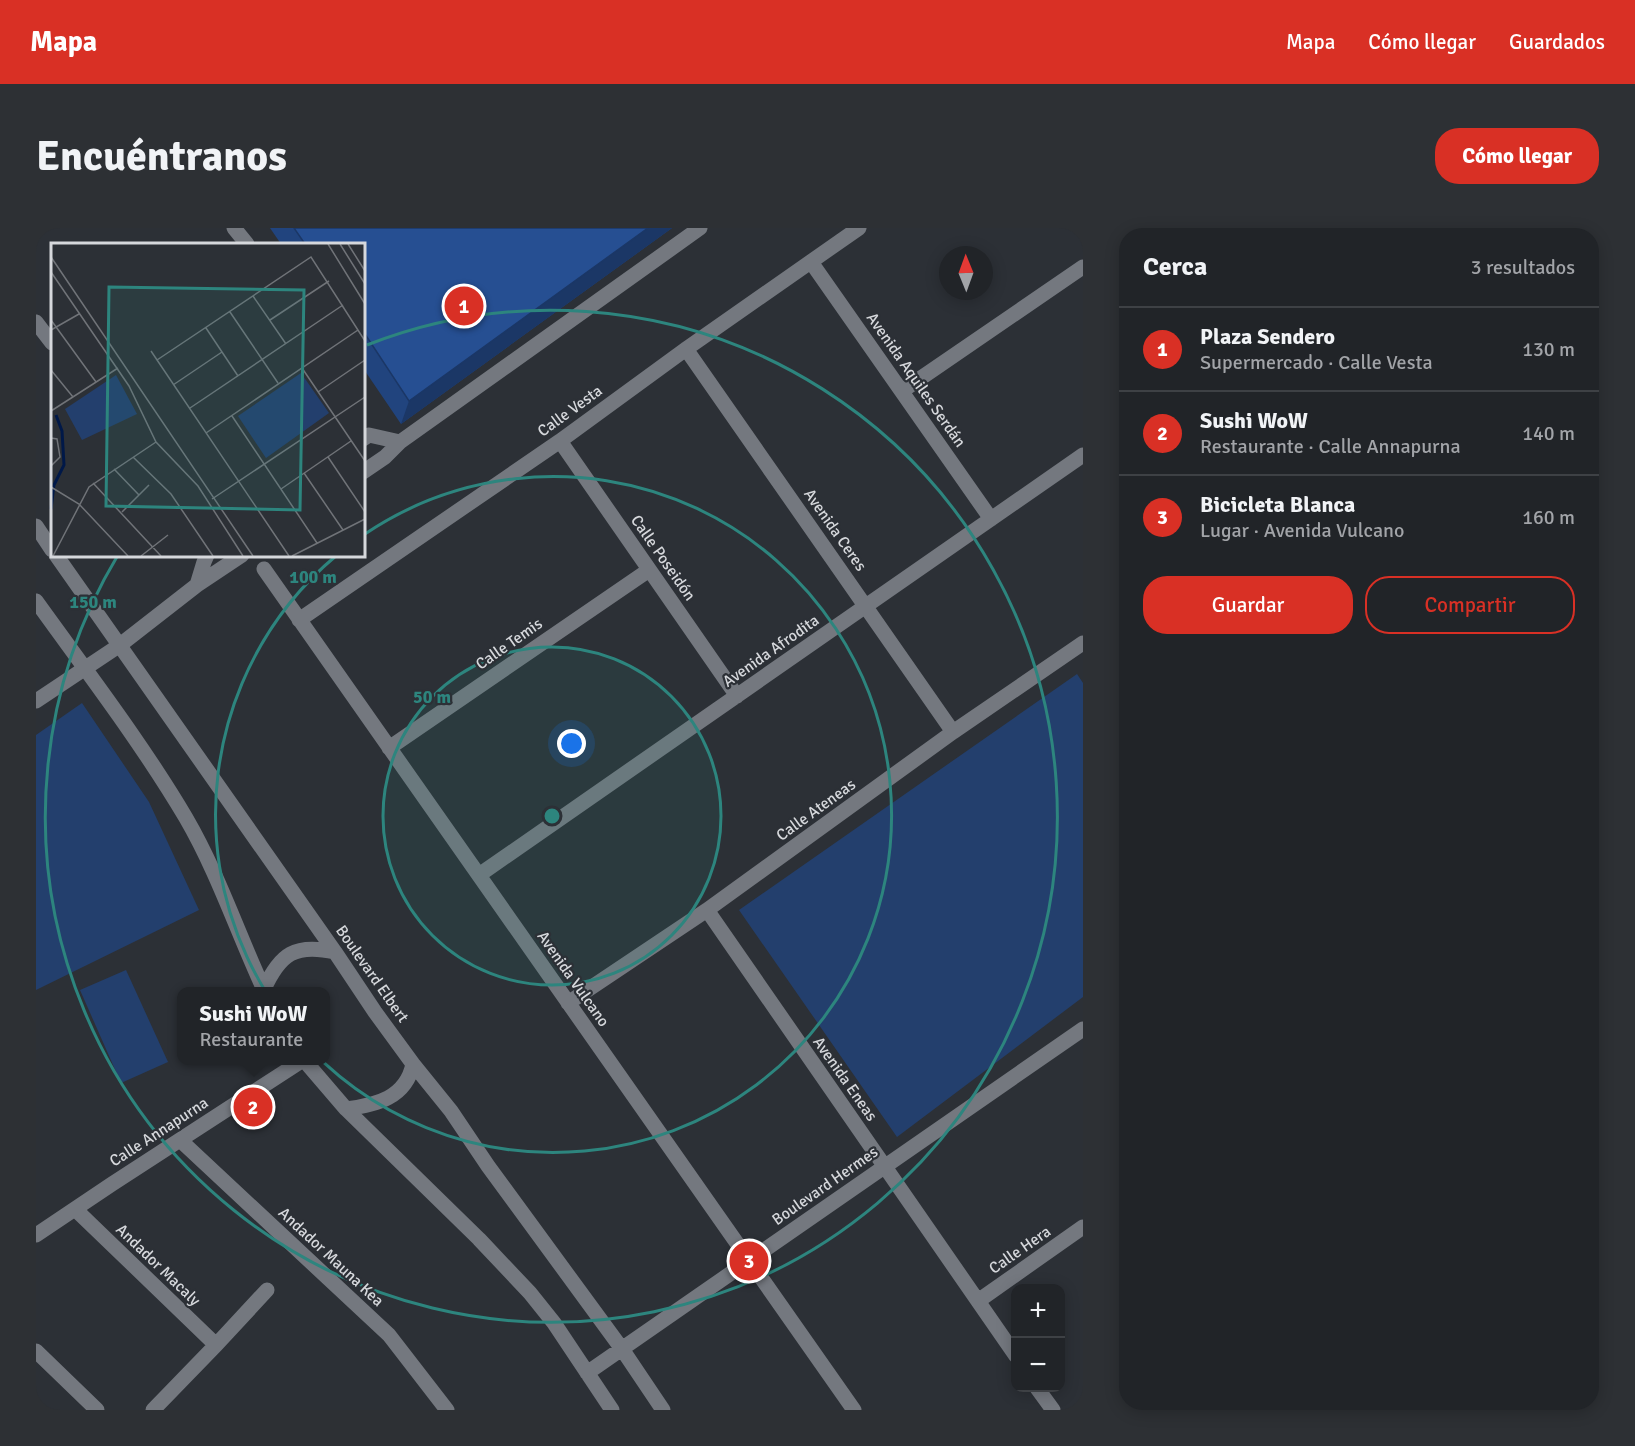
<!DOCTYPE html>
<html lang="es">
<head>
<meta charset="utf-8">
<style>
  :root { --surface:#212428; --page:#2d3034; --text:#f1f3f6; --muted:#a2a4a8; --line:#3e4145; --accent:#d93025 }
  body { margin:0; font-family:Signika,sans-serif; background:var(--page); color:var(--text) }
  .controls { position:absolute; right:18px; bottom:18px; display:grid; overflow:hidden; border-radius:12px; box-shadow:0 3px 15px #0003 }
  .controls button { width:54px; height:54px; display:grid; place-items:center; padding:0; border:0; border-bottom:2px solid var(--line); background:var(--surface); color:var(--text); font:30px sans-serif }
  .compass { position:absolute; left:903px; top:18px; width:54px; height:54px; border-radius:50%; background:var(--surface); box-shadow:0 3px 15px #0003; rotate:359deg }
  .you { position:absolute; left:536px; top:516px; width:21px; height:21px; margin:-15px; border:4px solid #fff; border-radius:50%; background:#1a73e8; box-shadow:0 0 0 9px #1a73e833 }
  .badge { display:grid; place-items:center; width:39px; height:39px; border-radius:50%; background:var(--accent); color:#fff; font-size:20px; font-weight:700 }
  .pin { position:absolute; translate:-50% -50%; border:3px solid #fff; box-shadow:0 2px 6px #0006 }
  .popup { position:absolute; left:141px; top:759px; width:153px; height:78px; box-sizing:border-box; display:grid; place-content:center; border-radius:12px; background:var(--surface); filter:drop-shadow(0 2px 4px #0005); font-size:20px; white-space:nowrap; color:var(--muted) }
  .popup b { font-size:22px; color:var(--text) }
  .popup::after { content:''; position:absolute; left:50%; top:100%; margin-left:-12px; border:12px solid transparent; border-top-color:var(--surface) }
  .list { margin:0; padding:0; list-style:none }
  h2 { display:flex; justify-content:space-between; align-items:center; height:78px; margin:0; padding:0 24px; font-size:26px }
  h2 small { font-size:20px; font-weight:400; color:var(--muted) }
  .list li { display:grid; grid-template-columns:39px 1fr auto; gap:18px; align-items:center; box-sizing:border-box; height:84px; padding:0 24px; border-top:2px solid var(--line) }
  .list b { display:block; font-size:22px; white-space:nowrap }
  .list p { margin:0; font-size:20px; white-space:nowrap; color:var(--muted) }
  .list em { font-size:20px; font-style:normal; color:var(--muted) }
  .actions { display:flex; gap:12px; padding:18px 24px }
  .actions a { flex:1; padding:14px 0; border:2px solid var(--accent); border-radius:24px; text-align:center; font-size:21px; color:var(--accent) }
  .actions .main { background:var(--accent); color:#fff }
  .map { position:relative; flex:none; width:1047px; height:1182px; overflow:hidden; border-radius:24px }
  header { display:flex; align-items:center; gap:36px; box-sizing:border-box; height:84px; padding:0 30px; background:var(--accent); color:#fff }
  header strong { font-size:28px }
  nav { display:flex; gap:33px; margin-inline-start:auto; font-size:21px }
  .intro { display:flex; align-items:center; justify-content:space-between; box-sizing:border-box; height:144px; padding:0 36px }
  h1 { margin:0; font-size:42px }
  .button { padding:15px 27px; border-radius:24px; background:var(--accent); color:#fff; font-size:21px; font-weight:700 }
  main { display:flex; gap:36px; padding:0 36px }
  aside { flex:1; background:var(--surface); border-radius:24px; box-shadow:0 3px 15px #0003 }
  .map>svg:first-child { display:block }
  .green { fill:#233f6d }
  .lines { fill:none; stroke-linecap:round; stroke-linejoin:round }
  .minor { stroke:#74787f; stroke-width:15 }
  .wall { fill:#21447e }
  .shaded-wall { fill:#1b3766 }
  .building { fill:#264f92; stroke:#1b3766; stroke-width:1.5 }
  .ring { fill:none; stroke:#2d857e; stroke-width:3 }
  .labels { text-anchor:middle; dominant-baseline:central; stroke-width:4.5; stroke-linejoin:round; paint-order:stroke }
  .street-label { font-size:16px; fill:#d6d8dc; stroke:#2c3036 }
  .inset-river { fill:none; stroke:#001848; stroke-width:3 }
  .inset-road { fill:none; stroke:#707378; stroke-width:1.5 }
  .view { fill:#2d857e; fill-opacity:0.15; stroke:#2d857e; stroke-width:3 }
  .inset-edge { fill:none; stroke:#d6d8dc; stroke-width:3 }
  .centre { fill:#2d857e; stroke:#2c3036; stroke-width:3 }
  .ring-label { font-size:18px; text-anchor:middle; font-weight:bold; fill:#2d857e; stroke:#2c3036; stroke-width:4.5; stroke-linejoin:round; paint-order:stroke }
</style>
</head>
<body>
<header>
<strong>Mapa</strong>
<nav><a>Mapa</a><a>Cómo llegar</a><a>Guardados</a></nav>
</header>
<div class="intro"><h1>Encuéntranos</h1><a class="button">Cómo llegar</a></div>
<main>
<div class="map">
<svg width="1047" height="1182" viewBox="0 0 1047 1182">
  <rect width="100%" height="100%" fill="#2c3036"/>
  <path class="green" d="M1041 446 1047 455V769L861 909 703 682Z
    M46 475 113 574 163 682 0 762V507Z
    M90 742 132 834 85 855 44 762Z"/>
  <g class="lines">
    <path class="minor" d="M198 0 211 16
      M775 34 955 291
      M0 94 16 115
      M650 121 917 504
      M866 163 1047 39
      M327 211 333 207 364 214
      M524 213 701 468
      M327 244 349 229 364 214 664 0
      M0 298 16 322
      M20 327 299 724 339 784 377 836 415 883 452 938 586 1121 627 1182
      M228 341 818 1182
      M161 357 168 334 171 327
      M0 373C51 444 105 514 150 590 182 645 202 706 229 764
      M263 392 524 213 650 121 823 0
      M0 473 84 417 161 357 206 327
      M353 520 613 342
      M443 647 1047 227
      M671 682 980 1128
      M228 761C244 726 259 715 299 724
      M532 775 671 682 917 504 1047 415
      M268 832 310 881 443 1011 494 1065 518 1095 576 1182
      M310 881C340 877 370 870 377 836
      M144 912 353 1107 411 1182
      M40 982 180 1117
      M0 1007 76 956 267 832
      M942 1073 1047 999
      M0 1123 61 1182
      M551 1145 1047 801
      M1001 1160 1017 1182
      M117 1182 180 1117 231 1062"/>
  </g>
  <path class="wall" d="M234 0H636L365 196 327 140V16H245Z"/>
  <path class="shaded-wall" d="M612 0H636L365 196 373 173Z"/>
  <path class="building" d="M258 0H612L373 173 327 103V16H269Z"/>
  <circle cx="516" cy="588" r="169" fill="#2d857e" fill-opacity=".12"/>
  <g class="ring">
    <circle cx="516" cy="588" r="169"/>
    <path d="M329 306A338 338 0 1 1 301 327"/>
    <path d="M331 117A506 506 0 1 1 82 327"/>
  </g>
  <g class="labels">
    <g class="street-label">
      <text transform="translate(880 152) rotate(55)">Avenida Aquiles Serdán</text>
      <text transform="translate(534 183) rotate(-36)">Calle Vesta</text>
      <text transform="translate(799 302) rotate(55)">Avenida Ceres</text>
      <text transform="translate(627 330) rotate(55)">Calle Poseidón</text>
      <text transform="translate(473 416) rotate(-35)">Calle Temis</text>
      <text transform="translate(735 423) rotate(-35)">Avenida Afrodita</text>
      <text transform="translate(780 582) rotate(-36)">Calle Ateneas</text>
      <text transform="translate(336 746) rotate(55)">Boulevard Elbert</text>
      <text transform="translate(537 751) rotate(55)">Avenida Vulcano</text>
      <text transform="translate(809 851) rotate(55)">Avenida Eneas</text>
      <text transform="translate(123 904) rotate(-33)">Calle Annapurna</text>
      <text transform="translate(789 958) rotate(-35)">Boulevard Hermes</text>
      <text transform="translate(984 1022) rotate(-35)">Calle Hera</text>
      <text transform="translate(295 1029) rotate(43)">Andador Mauna Kea</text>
      <text transform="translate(122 1037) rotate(44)">Andador Macaly</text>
    </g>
  </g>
  <g transform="translate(15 15)">
    <rect width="314" height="314" fill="#2c3036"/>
    <path d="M250 130 278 170 215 215 187 173ZM65 132 86 171 31 197 14 166Z" fill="#233f6d"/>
    <path class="inset-river" d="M0 266 3 242 13 222 11 188 5 172"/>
    <path class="inset-road" d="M277 1 314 61M289 1 314 41M297 1 314 28M0 14 202 313M0 29 78 143 105 199 147 243 192 313M202 53 235 101M179 69 227 140M0 77 45 139M219 77 278 38M155 85 187 133M0 87 28 71M100 108 238 313M106 117 260 14 314 98M251 125 314 218M0 127 22 154M122 142 171 109M267 149 314 117M139 165 292 62M0 168 67 125M181 173 266 300M155 190 307 87M0 195 6 196 9 214 0 223M82 214 120 251 162 313M277 214 314 269M63 226 88 252M253 230 292 287M42 240 110 313M0 244 28 261 77 313M230 246 300 198M161 256 314 154M71 269 98 242M2 313 38 244 105 199M90 313 117 292M241 313 314 276"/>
    <path class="view" d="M58 44 253 47 249 267 55 263Z"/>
    <rect width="314" height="314" class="inset-edge"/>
  </g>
  <circle cx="516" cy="588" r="9" class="centre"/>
  <g class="ring-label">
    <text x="277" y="355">100 m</text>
    <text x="57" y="380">150 m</text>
    <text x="396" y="475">50 m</text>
  </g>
</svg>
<div class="controls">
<button>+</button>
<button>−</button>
</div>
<svg class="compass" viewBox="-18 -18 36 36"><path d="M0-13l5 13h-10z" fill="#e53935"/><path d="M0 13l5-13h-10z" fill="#a2a4a8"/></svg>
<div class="you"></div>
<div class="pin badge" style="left:428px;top:78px">1</div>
<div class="pin badge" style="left:217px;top:879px">2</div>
<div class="popup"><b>Sushi WoW</b>Restaurante</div>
<div class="pin badge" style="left:713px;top:1033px">3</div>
</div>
<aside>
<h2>Cerca<small>3 resultados</small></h2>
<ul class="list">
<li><span class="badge">1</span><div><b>Plaza Sendero</b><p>Supermercado · Calle Vesta</p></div><em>130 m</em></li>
<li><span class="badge">2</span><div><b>Sushi WoW</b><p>Restaurante · Calle Annapurna</p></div><em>140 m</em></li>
<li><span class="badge">3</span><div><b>Bicicleta Blanca</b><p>Lugar · Avenida Vulcano</p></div><em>160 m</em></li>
</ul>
<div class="actions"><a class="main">Guardar</a><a>Compartir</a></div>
</aside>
</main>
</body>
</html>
